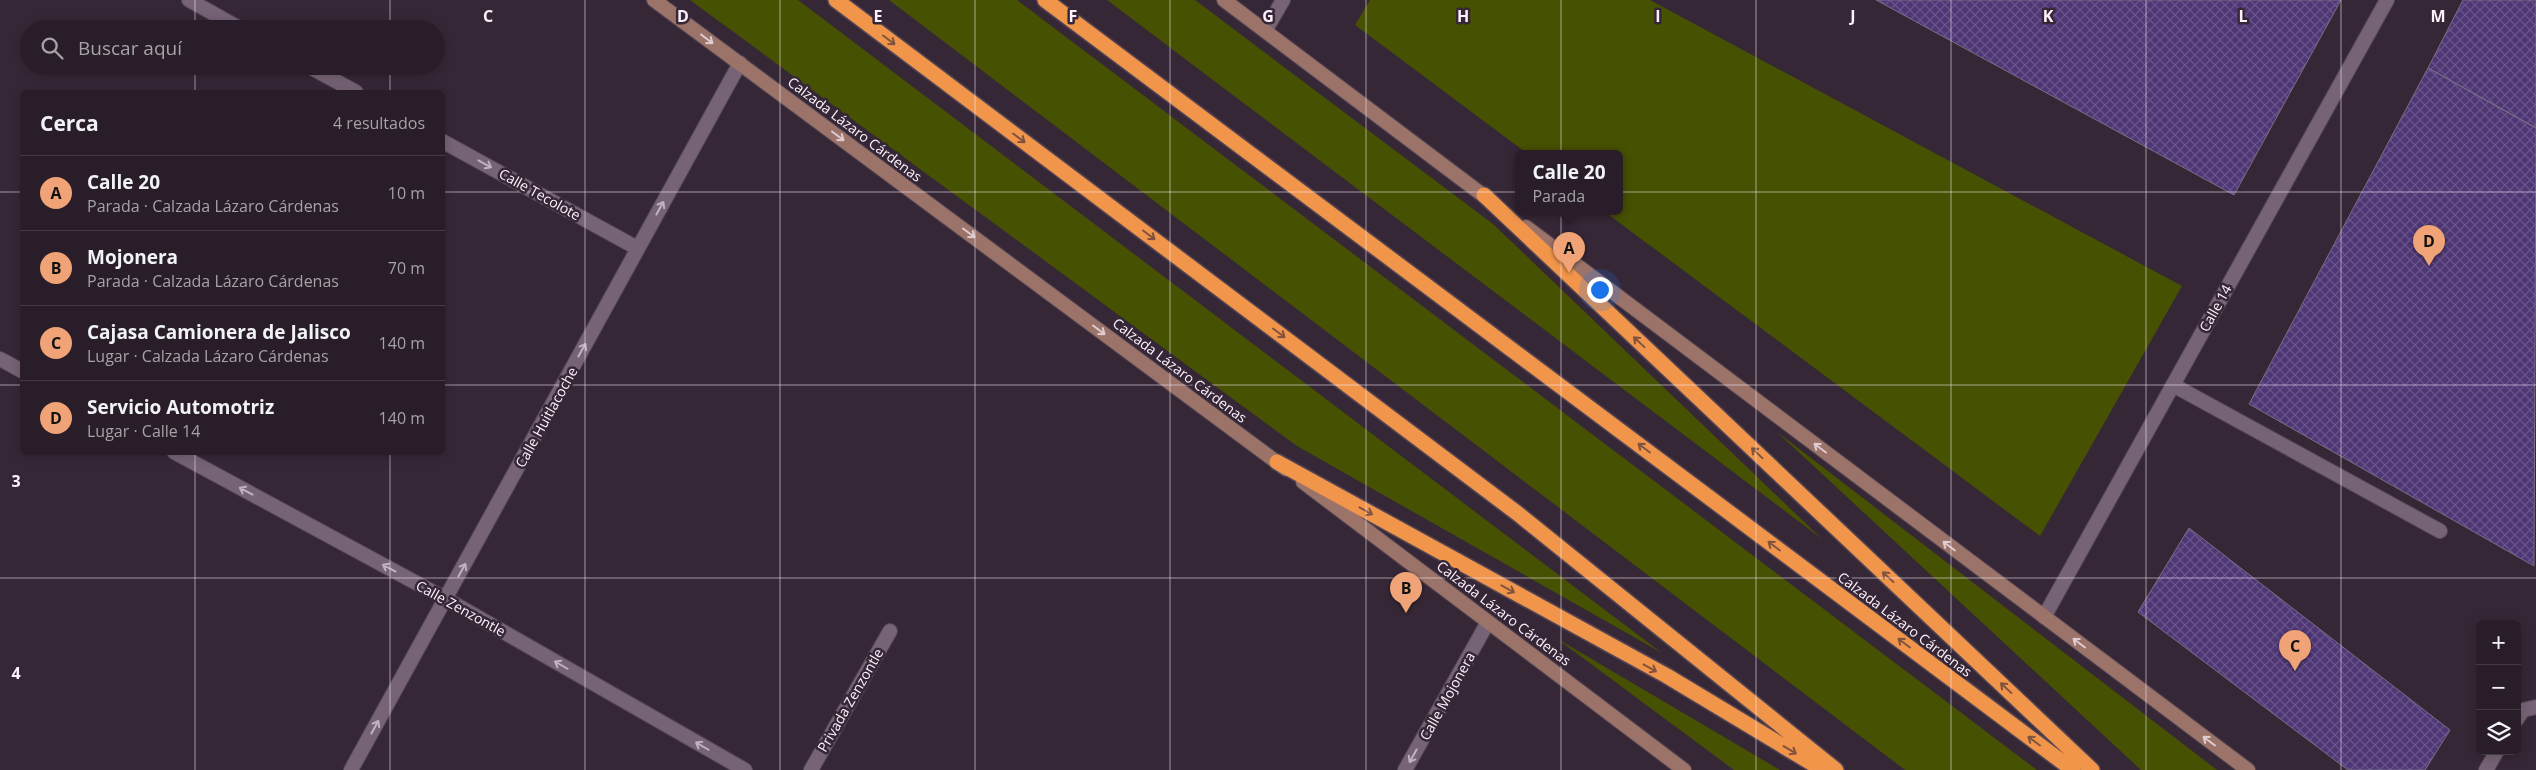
<!DOCTYPE html>
<html lang="es">
<head>
<meta charset="utf-8">
<style>
  :root { --surface:#281d28; --page:#342a34; --text:#f1f3f6; --muted:#a5a2a8; --line:#443b45; --accent:#efa376 }
  body { margin:0; font-family:"Open Sans",sans-serif; background:var(--page); color:var(--text) }
  .controls { position:absolute; right:15px; bottom:15px; display:grid; overflow:hidden; border-radius:8px; box-shadow:0 2px 12px #0003 }
  .controls button { width:45px; height:45px; display:grid; place-items:center; padding:0; border:0; border-bottom:1px solid var(--line); background:var(--surface); color:var(--text); font:25px sans-serif }
  .you { position:absolute; left:1599px; top:289px; width:18px; height:18px; margin:-12px; border:4px solid #fff; border-radius:50%; background:#1a73e8; box-shadow:0 0 0 8px #1a73e833 }
  .badge { display:grid; place-items:center; width:32px; height:32px; border-radius:50%; background:var(--accent); color:#111; font-size:16px; font-weight:700 }
  .pin { position:absolute; translate:-50% -41px; filter:drop-shadow(0 1px 2px #0008) }
  .pin::after { content:''; position:absolute; top:26px; width:18px; height:15px; background:inherit; clip-path:polygon(0 0,100% 0,50% 100%) }
  .popup { position:absolute; left:1515px; top:150px; width:108px; height:65px; box-sizing:border-box; display:grid; place-content:center; border-radius:8px; background:var(--surface); filter:drop-shadow(0 1px 4px #0005); font-size:16px; white-space:nowrap; color:var(--muted) }
  .popup b { font-size:19px; color:var(--text) }
  .popup::after { content:''; position:absolute; left:50%; top:100%; margin-left:-10px; border:10px solid transparent; border-top-color:var(--surface) }
  .list { margin:0; padding:0; list-style:none }
  h2 { display:flex; justify-content:space-between; align-items:center; height:65px; margin:0; padding:0 20px; font-size:21px }
  h2 small { font-size:16px; font-weight:400; color:var(--muted) }
  .list li { display:grid; grid-template-columns:32px 1fr auto; gap:15px; align-items:center; box-sizing:border-box; height:75px; padding:0 20px; border-top:1px solid var(--line) }
  .list b { display:block; font-size:19px; white-space:nowrap }
  .list p { margin:0; font-size:16px; white-space:nowrap; color:var(--muted) }
  .list em { font-size:16px; font-style:normal; color:var(--muted) }
  .icon { flex:none; width:28px; height:28px; fill:none; stroke:currentColor; stroke-width:2; stroke-linecap:round; stroke-linejoin:round }
  .map { position:relative; flex:none; width:2536px; height:770px; overflow:hidden }
  .search { position:absolute; background:var(--surface); box-shadow:0 2px 12px #0003; left:20px; top:20px; width:425px; height:55px; display:flex; align-items:center; gap:12px; box-sizing:border-box; padding:0 18px; border-radius:28px; color:var(--muted); font-size:19px }
  .panel { position:absolute; background:var(--surface); box-shadow:0 2px 12px #0003; left:20px; top:90px; width:425px; height:365px; border-radius:8px }
  .map>svg:first-child { display:block }
  .green { fill:#475102 }
  .building { fill:url(#building-cross-hatch); stroke:#766f85 }
  .lines { fill:none; stroke-linecap:round; stroke-linejoin:round }
  .service-casing { stroke:#534553; stroke-width:16 }
  .minor-casing { stroke:#534553; stroke-width:16 }
  .secondary-casing { stroke:#534553; stroke-width:16 }
  .motorway-casing { stroke:#534553; stroke-width:18 }
  .service { stroke:#766476; stroke-width:14 }
  .minor { stroke:#766476; stroke-width:14 }
  .secondary { stroke:#9b7369; stroke-width:14 }
  .motorway { stroke:#f1954b; stroke-width:15 }
  .oneway { stroke:#dfcbd0 }
  .oneway2 { stroke:#81533e }
  .oneway3 { stroke:#c0b2c0 }
  .grid { fill:none; stroke:#fcf1fc; stroke-width:1; stroke-opacity:0.55 }
  .labels { text-anchor:middle; dominant-baseline:central; stroke-width:5; stroke-linejoin:round; paint-order:stroke }
  .street-label { font-size:14px; fill:#fcf1fc; stroke:#362736 }
  .grid-label { font-size:16px; text-anchor:middle; font-weight:bold; fill:#fcf1fc; stroke:#362736; stroke-width:5; stroke-linejoin:round; paint-order:stroke }
</style>
</head>
<body>
<div class="map">
<svg width="2536" height="770" viewBox="0 0 2536 770">
  <defs>
    <pattern id="building-cross-hatch" width="8" height="8" patternUnits="userSpaceOnUse" patternTransform="scale(1.25)"><rect width="8" height="8" fill="#4f3776"/><path d="M0 0l8 8M0 8l8-8" fill="none" stroke="#69548a"/></pattern>
  </defs>
  <rect width="100%" height="100%" fill="#362736"/>
  <path class="green" d="M690 0H798L1662 653 1297 446Z
    M889 0H1017L2037 770H1905Z
    M1107 0H1195L1493 224 1822 539Z
    M1370 0H1650L2182 286 2040 536 1605 212H1619V154H1528L1355 25Z
    M1777 432 2217 770H2141Z
    M1556 638 1780 770H1734Z"/>
  <path class="building" d="M1876 0H2341L2234 195Z
    M2463 0H2536V128L2428 68Z
    M2428 68 2536 128 2534 566 2249 404Z
    M2189 528 2450 730 2425 770H2348L2138 612Z"/>
  <g class="lines">
    <defs>
      <path id="service" d="M1265 31 1283 0
        M2173 385 2440 531
        M2517 719 2523 710 2536 707
        M2486 770 2497 751"/>
      <path id="minor" d="M189 0 241 29
        M308 66 356 92
        M442 141 637 248
        M0 359 22 371
        M174 452 446 599 745 770
        M2044 617 2387 0
        M351 770 740 63
        M811 770 890 631
        M1405 770 1488 622"/>
      <path id="secondary" d="M654 0 1286 469
        M1224 0 1492 202
        M1526 227 2248 770
        M1303 482 1684 770"/>
      <path id="motorway" d="M836 0 1517 513 1836 770
        M1045 0 2073 770
        M1484 195 2092 770
        M1277 462 1667 676 1823 770"/>
    </defs>
    <use href="#service" class="service-casing"/>
    <use href="#minor" class="minor-casing"/>
    <use href="#secondary" class="secondary-casing"/>
    <use href="#motorway" class="motorway-casing"/>
    <use href="#service" class="service"/>
    <use href="#minor" class="minor"/>
    <use href="#secondary" class="secondary"/>
    <use href="#motorway" class="motorway"/>
  </g>
  <defs><path id="oneway-shaft" d="M-6 0H5M1.5-3L5.5 0L1.5 3" fill="none" stroke-width="1.6" stroke-linecap="round" stroke-linejoin="round" transform="scale(1.25)"/></defs>
  <g class="oneway">
    <use href="#oneway-shaft" transform="translate(707 39) rotate(37)"/>
    <use href="#oneway-shaft" transform="translate(838 136) rotate(37)"/>
    <use href="#oneway-shaft" transform="translate(969 233) rotate(37)"/>
    <use href="#oneway-shaft" transform="translate(1099 330) rotate(37)"/>
    <use href="#oneway-shaft" transform="translate(1820 448) rotate(-143)"/>
    <use href="#oneway-shaft" transform="translate(1949 546) rotate(-143)"/>
    <use href="#oneway-shaft" transform="translate(2079 643) rotate(-143)"/>
    <use href="#oneway-shaft" transform="translate(2209 741) rotate(-143)"/>
  </g>
  <g class="oneway2">
    <use href="#oneway-shaft" transform="translate(889 40) rotate(37)"/>
    <use href="#oneway-shaft" transform="translate(1019 138) rotate(37)"/>
    <use href="#oneway-shaft" transform="translate(1149 235) rotate(37)"/>
    <use href="#oneway-shaft" transform="translate(1279 333) rotate(37)"/>
    <use href="#oneway-shaft" transform="translate(1639 342) rotate(-137)"/>
    <use href="#oneway-shaft" transform="translate(1644 448) rotate(-143)"/>
    <use href="#oneway-shaft" transform="translate(1757 453) rotate(-137)"/>
    <use href="#oneway-shaft" transform="translate(1366 511) rotate(29)"/>
    <use href="#oneway-shaft" transform="translate(1774 546) rotate(-143)"/>
    <use href="#oneway-shaft" transform="translate(1888 577) rotate(-137)"/>
    <use href="#oneway-shaft" transform="translate(1508 589) rotate(29)"/>
    <use href="#oneway-shaft" transform="translate(1904 643) rotate(-143)"/>
    <use href="#oneway-shaft" transform="translate(1650 668) rotate(29)"/>
    <use href="#oneway-shaft" transform="translate(2006 688) rotate(-137)"/>
    <use href="#oneway-shaft" transform="translate(2034 741) rotate(-143)"/>
    <use href="#oneway-shaft" transform="translate(1790 750) rotate(31)"/>
  </g>
  <g class="oneway3">
    <use href="#oneway-shaft" transform="translate(485 164) rotate(29)"/>
    <use href="#oneway-shaft" transform="translate(660 208) rotate(-61)"/>
    <use href="#oneway-shaft" transform="translate(582 350) rotate(-61)"/>
    <use href="#oneway-shaft" transform="translate(246 491) rotate(-152)"/>
    <use href="#oneway-shaft" transform="translate(389 568) rotate(-152)"/>
    <use href="#oneway-shaft" transform="translate(462 570) rotate(-61)"/>
    <use href="#oneway-shaft" transform="translate(561 665) rotate(-150)"/>
    <use href="#oneway-shaft" transform="translate(375 727) rotate(-61)"/>
    <use href="#oneway-shaft" transform="translate(702 746) rotate(-150)"/>
    <use href="#oneway-shaft" transform="translate(1413 756) rotate(119)"/>
  </g>
  <path class="grid" d="M195 0V29M390 0V29M585 0V770M780 0V770M975 0V770M1170 0V770M1366 0V770M1561 0V770M1756 0V770M1951 0V770M2146 0V770M2341 0V770M195 66V92M390 66V92M0 192H22M442 192H2536M0 385H22M442 385H2536M195 452V770M390 452V770M0 578H2536"/>
  <g class="labels">
    <g class="street-label">
      <text transform="translate(855 129) rotate(37)">Calzada Lázaro Cárdenas</text>
      <text transform="translate(540 194) rotate(29)">Calle Tecolote</text>
      <text transform="translate(2215 308) rotate(-61)">Calle 14</text>
      <text transform="translate(1180 370) rotate(37)">Calzada Lázaro Cárdenas</text>
      <text transform="translate(546 417) rotate(-61)">Calle Huitlacoche</text>
      <text transform="translate(461 608) rotate(29)">Calle Zenzontle</text>
      <text transform="translate(1504 613) rotate(37)">Calzada Lázaro Cárdenas</text>
      <text transform="translate(1905 624) rotate(37)">Calzada Lázaro Cárdenas</text>
      <text transform="translate(1447 696) rotate(-61)">Calle Mojonera</text>
      <text transform="translate(850 700) rotate(-60)">Privada Zenzontle</text>
    </g>
  </g>
  <g class="grid-label">
    <text x="488" y="22">C</text>
    <text x="683" y="22">D</text>
    <text x="878" y="22">E</text>
    <text x="1073" y="22">F</text>
    <text x="1268" y="22">G</text>
    <text x="1463" y="22">H</text>
    <text x="1658" y="22">I</text>
    <text x="1853" y="22">J</text>
    <text x="2048" y="22">K</text>
    <text x="2243" y="22">L</text>
    <text x="2438" y="22">M</text>
    <text x="16" y="487">3</text>
    <text x="16" y="679">4</text>
  </g>
</svg>
<div class="controls">
<button>+</button>
<button>−</button>
<button><svg class="icon" aria-label="layers" viewBox="0 0 24 24"><path d="M12 4l9 5-9 5-9-5zM3 14l9 5 9-5"/></svg></button>
</div>
<div class="you"></div>
<div class="pin badge" style="left:1569px;top:273px">A</div>
<div class="popup"><b>Calle 20</b>Parada</div>
<div class="pin badge" style="left:1406px;top:613px">B</div>
<div class="pin badge" style="left:2295px;top:671px">C</div>
<div class="pin badge" style="left:2429px;top:266px">D</div>
<div class="search"><svg class="icon" aria-label="search" viewBox="0 0 24 24"><circle cx="10" cy="10" r="6"/><path d="M15 15l6 6"/></svg>Buscar aquí</div>
<section class="panel">
<h2>Cerca<small>4 resultados</small></h2>
<ul class="list">
<li><span class="badge">A</span><div><b>Calle 20</b><p>Parada · Calzada Lázaro Cárdenas</p></div><em>10 m</em></li>
<li><span class="badge">B</span><div><b>Mojonera</b><p>Parada · Calzada Lázaro Cárdenas</p></div><em>70 m</em></li>
<li><span class="badge">C</span><div><b>Cajasa Camionera de Jalisco</b><p>Lugar · Calzada Lázaro Cárdenas</p></div><em>140 m</em></li>
<li><span class="badge">D</span><div><b>Servicio Automotriz</b><p>Lugar · Calle 14</p></div><em>140 m</em></li>
</ul>
</section>
</div>
</body>
</html>
